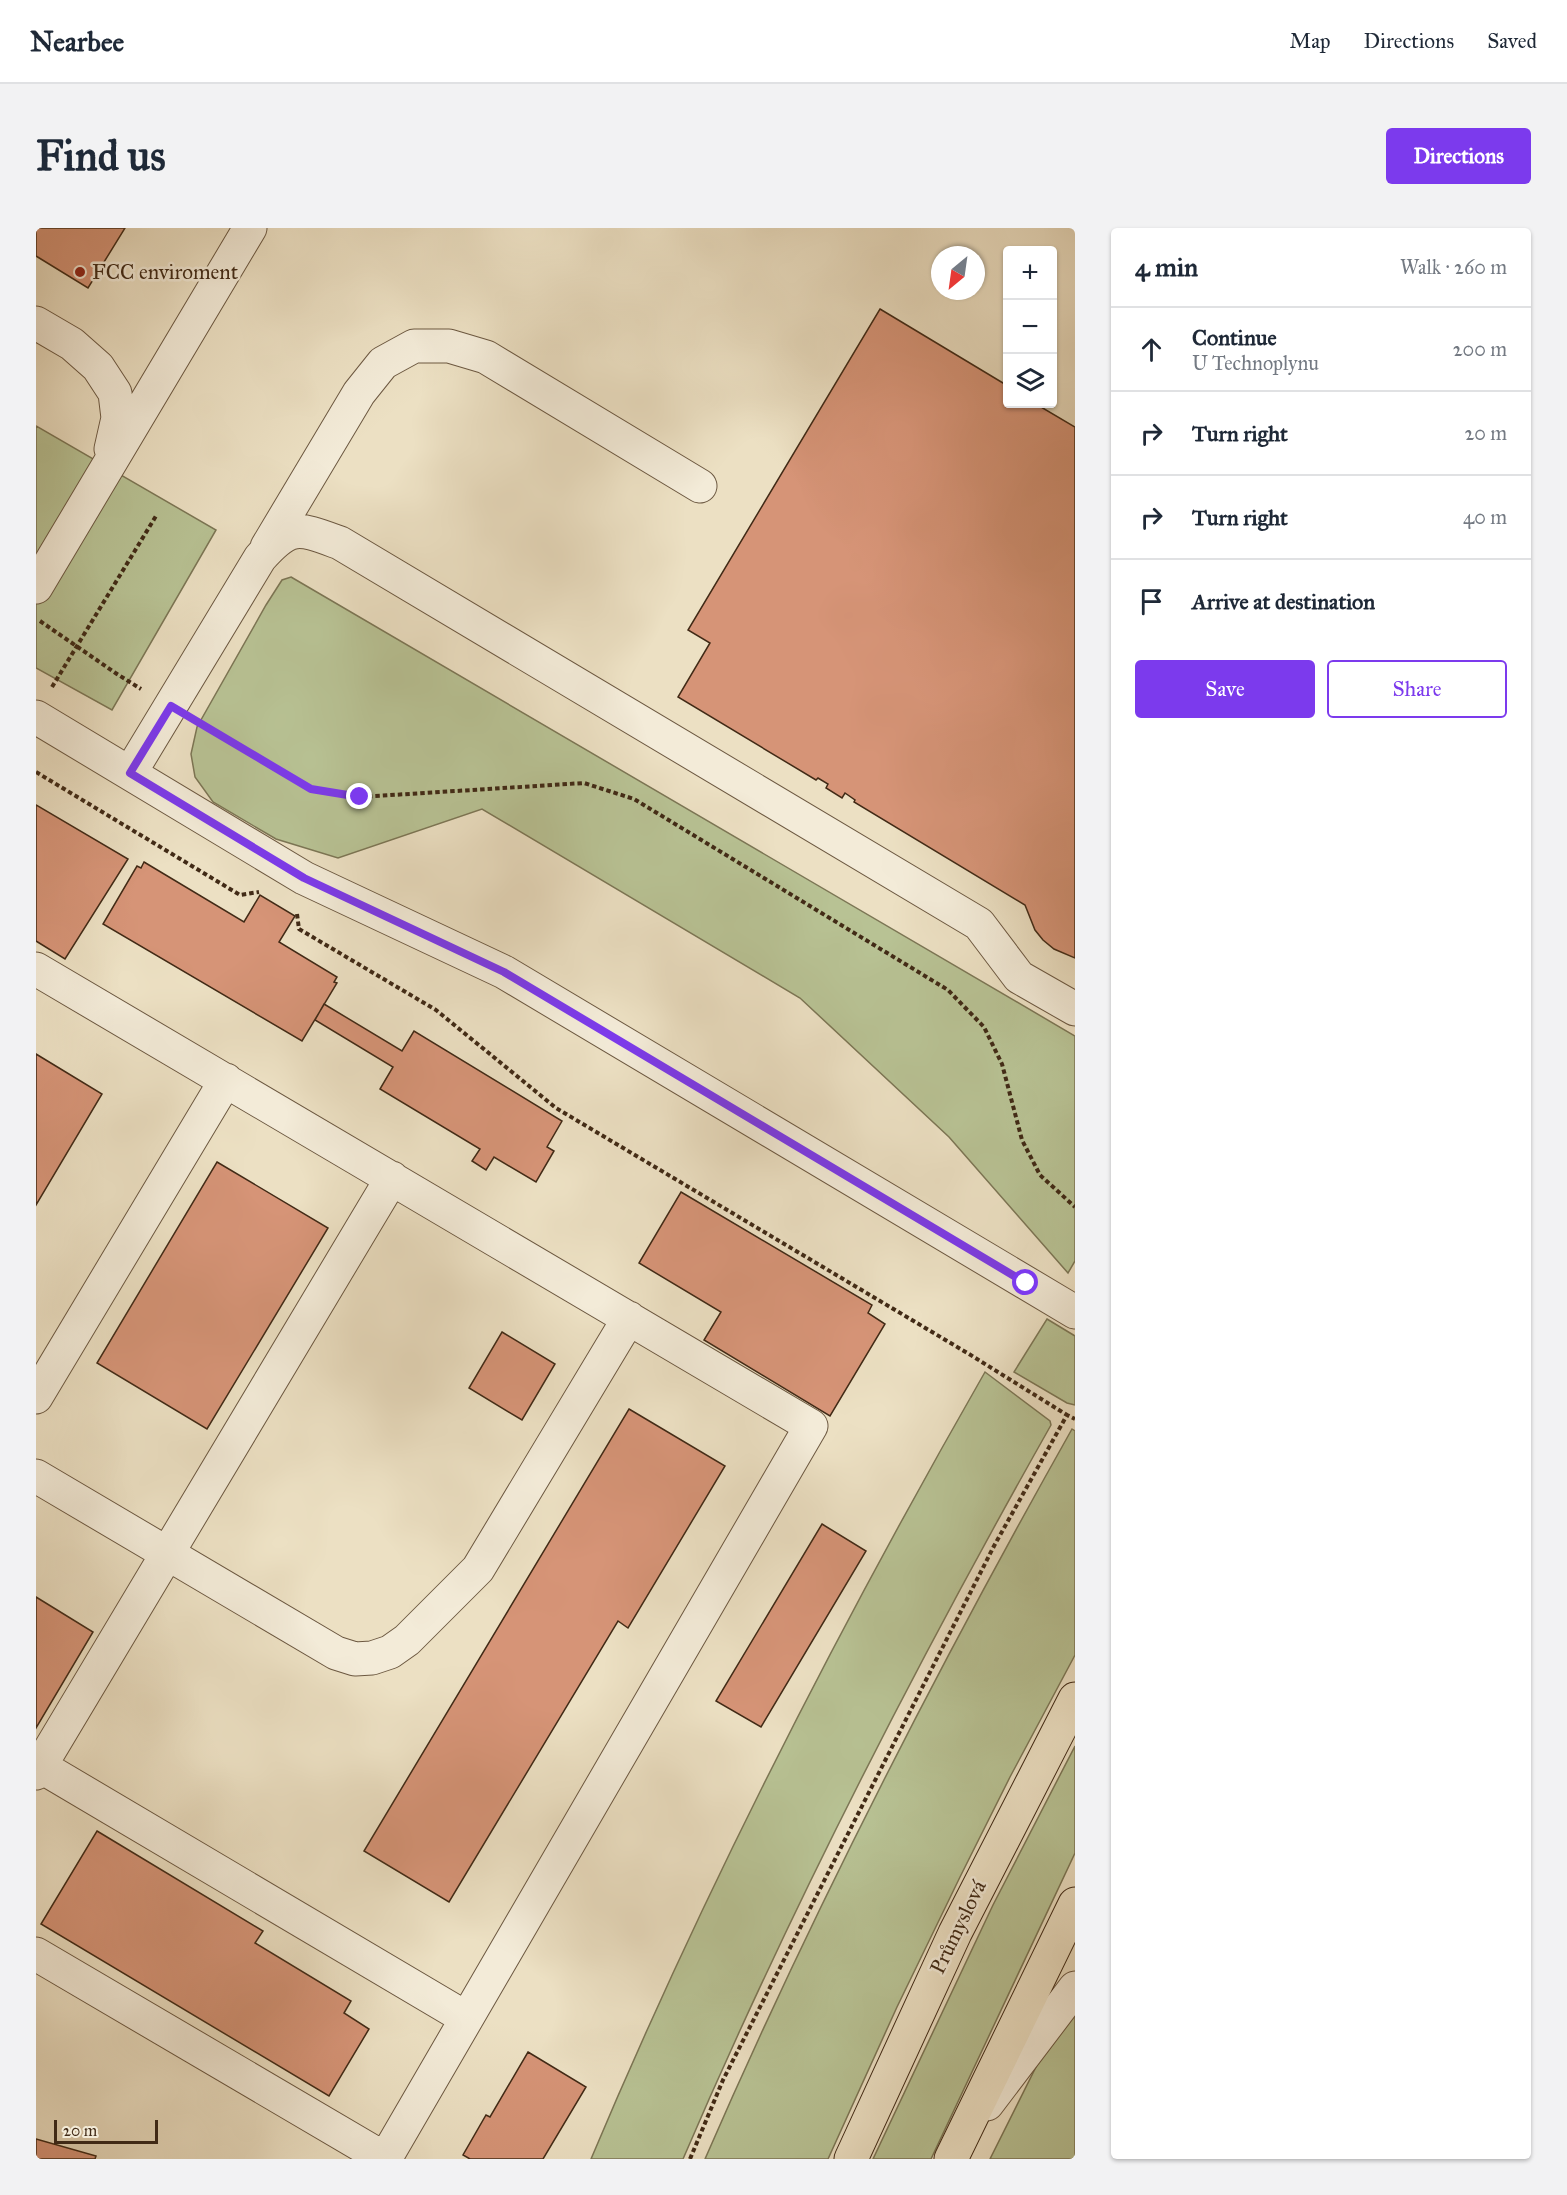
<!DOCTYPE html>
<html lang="en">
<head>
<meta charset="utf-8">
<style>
  :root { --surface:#fff; --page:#f2f2f3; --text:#1f2937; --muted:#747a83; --line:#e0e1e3; --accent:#7c3aed }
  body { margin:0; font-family:"IM FELL Great Primer",serif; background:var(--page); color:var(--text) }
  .controls { position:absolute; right:18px; top:18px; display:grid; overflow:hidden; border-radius:6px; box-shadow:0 2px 4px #0004 }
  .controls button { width:54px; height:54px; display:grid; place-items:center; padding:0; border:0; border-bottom:2px solid var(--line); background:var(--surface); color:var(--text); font:30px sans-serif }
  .compass { position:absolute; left:895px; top:18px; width:54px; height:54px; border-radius:50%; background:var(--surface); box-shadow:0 2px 4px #0004; rotate:209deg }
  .scale { position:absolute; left:18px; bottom:15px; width:104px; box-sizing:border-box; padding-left:6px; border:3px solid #412a16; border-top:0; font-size:16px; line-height:21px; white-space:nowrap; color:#412a16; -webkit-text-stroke:4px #f3ebd8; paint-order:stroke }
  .stop { position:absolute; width:18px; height:18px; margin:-14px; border:4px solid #7c3aed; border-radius:50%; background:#fff }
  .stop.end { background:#7c3aed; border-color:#fff; box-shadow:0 2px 6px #0008 }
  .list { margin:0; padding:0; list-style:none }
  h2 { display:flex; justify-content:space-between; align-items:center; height:78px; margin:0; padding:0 24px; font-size:26px }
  h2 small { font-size:20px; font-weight:400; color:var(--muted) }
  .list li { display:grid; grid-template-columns:39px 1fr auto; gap:18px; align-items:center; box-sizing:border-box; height:84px; padding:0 24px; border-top:2px solid var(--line) }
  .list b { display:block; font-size:22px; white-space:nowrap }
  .list p { margin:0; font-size:20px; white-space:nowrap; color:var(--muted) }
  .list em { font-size:20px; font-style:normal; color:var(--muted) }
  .actions { display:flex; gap:12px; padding:18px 24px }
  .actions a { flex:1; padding:14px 0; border:2px solid var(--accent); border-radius:6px; text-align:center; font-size:21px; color:var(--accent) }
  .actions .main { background:var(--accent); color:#fff }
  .icon { flex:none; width:33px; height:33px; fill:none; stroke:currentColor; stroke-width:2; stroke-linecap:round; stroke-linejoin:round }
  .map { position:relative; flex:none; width:1039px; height:1931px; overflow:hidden; border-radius:6px }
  header { display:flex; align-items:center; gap:36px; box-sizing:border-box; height:84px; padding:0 30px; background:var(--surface); border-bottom:2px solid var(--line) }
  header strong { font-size:28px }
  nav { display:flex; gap:33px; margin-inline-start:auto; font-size:21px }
  .intro { display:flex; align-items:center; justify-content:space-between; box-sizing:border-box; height:144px; padding:0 36px }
  h1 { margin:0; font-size:42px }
  .button { padding:15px 27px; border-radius:6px; background:var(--accent); color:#fff; font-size:21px; font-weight:700 }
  main { display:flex; gap:36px; padding:0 36px }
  aside { flex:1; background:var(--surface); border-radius:6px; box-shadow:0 2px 4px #0004 }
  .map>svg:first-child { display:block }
  .green { fill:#b8c294; stroke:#7c7655; stroke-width:1.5 }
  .building { fill:#d69477; stroke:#412a16; stroke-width:1.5 }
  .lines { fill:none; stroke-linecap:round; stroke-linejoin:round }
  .minor-casing { stroke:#6c5841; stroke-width:35 }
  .major-casing { stroke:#412a16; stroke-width:35 }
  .path { stroke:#412a16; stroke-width:4; stroke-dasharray:4.5 3; stroke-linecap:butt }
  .minor { stroke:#f3ebd8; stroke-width:33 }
  .major { stroke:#ece0c3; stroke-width:33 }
  .route { stroke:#7c3aed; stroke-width:8 }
  .poi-dot { fill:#8f2418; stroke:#f3ebd8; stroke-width:2 }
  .labels { text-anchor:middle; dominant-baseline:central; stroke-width:5; stroke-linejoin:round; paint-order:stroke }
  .poi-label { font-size:21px; fill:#412a16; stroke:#f3ebd8; text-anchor:start }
  .street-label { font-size:21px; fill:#412a16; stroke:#f3ebd8 }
</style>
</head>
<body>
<header>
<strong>Nearbee</strong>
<nav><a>Map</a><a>Directions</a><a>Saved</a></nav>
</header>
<div class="intro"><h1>Find us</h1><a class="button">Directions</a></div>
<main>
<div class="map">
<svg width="1039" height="1931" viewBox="0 0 1039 1931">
  <rect width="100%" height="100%" fill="#ece0c3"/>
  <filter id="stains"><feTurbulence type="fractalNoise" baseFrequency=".00333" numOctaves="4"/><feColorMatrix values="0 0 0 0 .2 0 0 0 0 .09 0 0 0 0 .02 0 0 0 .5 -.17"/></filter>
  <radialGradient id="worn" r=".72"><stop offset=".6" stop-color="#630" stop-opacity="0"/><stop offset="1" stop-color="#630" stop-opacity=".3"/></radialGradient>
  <path class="green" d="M0 198 180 302 76 482 0 440Z
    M255 349 1039 808V1033L1032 1045 913 909 764 770 446 581 302 630 240 611 177 574 159 549 155 526 161 499 230 377 246 352Z
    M1011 1091 1039 1108V1177L1031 1175 978 1144Z
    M949 1144 1014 1193 1015 1197C880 1436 755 1679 647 1931H555C669 1660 803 1399 949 1144Z
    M1036 1201 1039 1203V1427L974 1549 924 1649 861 1779 792 1931H669C778 1680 902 1439 1036 1201Z
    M1039 1518V1625L895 1931H837L957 1677Z
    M1039 1782V1931H954L1001 1837Z"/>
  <path class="building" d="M0 0H89L52 60 0 28Z
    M844 81 972 158V176H1000L1039 199V730L1018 721 1007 712 999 702 989 677 818 574 819 572 809 565 806 570 790 560 792 556 782 550 780 552 642 469 674 415 652 402Z
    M0 577 92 631 29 731 0 713Z
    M108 634 208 694 224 667 259 688 243 714 301 749 298 754 301 755 266 813 67 696 101 638 105 640Z
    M288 776 366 823 378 803 526 893 511 919 518 923 500 954 458 929 450 942 436 933 444 921 344 861 357 839 279 792Z
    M0 826 66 866 0 977Z
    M181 934 292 1000 171 1201 61 1135Z
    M645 964 836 1077 832 1085 849 1096 794 1188 668 1112 685 1084 603 1035Z
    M466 1104 519 1136 486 1192 433 1160Z
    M593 1181 689 1238 592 1400 582 1393 413 1674 328 1623Z
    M786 1296 830 1323 725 1499 680 1473Z
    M0 1369 57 1404 0 1500Z
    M61 1603 227 1703 219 1715 315 1773 308 1785 333 1801 293 1868 5 1696Z
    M492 1824 550 1859 507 1931H434L427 1927 450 1887 454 1889Z
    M0 1911 60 1928 59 1931H0Z"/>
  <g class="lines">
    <defs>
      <path id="minor" d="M0 95 36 116 62 139 79 165 82 190 75 221
        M231 319 323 165 347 135 378 118H413L450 129 664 258
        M0 359 214 0
        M0 489 268 650 468 744 1039 1084
        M94 545 224 330C255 295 263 300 304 315L943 696 983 749 1039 781
        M0 741 775 1198 349 1931
        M0 1169 190 852
        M0 1248 300 1425 319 1431 336 1430 354 1424 371 1412 442 1341 593 1090
        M4 1538 430 1790
        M0 1545 356 950
        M0 1726 349 1931
        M951 1876 1039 1760"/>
      <path id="major" d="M815 1931 919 1705 1039 1471
        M915 1931 1039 1676"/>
    </defs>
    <use href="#minor" class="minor-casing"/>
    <use href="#major" class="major-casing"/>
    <path class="path" d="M4 393 81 446 105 461
      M16 459 120 288
      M163 495 275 561 324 569 548 555 598 571 912 762 948 799 966 836 986 912 1004 947 1039 979
      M0 544 204 667 223 664
      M261 686 263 701 400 782 520 880 933 1126 1031 1187
      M654 1931 687 1852 958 1318 1031 1187 1039 1191"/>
    <use href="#minor" class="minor"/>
    <use href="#major" class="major"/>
  </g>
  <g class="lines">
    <path class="route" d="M324 569 275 561 135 478 94 545 268 650 468 744 990 1055"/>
  </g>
  <circle class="poi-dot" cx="44" cy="44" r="6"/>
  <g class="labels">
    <g class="poi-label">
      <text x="56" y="44">FCC enviroment</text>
    </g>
    <g class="street-label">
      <text transform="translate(922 1699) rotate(-64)">Průmyslová</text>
    </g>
  </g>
  <rect width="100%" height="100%" filter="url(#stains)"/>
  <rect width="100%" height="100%" fill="url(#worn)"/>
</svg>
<div class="controls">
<button>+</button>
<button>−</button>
<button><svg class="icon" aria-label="layers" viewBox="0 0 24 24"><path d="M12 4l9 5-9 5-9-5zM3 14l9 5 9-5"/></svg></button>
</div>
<svg class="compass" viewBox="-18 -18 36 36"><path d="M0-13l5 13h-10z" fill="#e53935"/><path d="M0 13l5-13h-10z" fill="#747a83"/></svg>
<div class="scale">20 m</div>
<div class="stop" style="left:990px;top:1055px"></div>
<div class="stop end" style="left:324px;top:569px"></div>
</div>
<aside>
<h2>4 min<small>Walk · 260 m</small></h2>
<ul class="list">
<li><svg class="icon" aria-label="ahead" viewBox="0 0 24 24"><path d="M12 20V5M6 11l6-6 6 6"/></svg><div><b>Continue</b><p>U Technoplynu</p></div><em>200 m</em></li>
<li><svg class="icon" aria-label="right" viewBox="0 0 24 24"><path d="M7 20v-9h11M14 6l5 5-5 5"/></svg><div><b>Turn right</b></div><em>20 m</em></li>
<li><svg class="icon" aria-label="right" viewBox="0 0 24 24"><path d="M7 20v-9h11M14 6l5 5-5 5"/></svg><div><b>Turn right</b></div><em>40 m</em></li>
<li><svg class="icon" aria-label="arrive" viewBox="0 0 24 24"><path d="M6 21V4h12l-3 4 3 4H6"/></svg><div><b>Arrive at destination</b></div></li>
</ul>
<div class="actions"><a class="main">Save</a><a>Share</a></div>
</aside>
</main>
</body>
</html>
